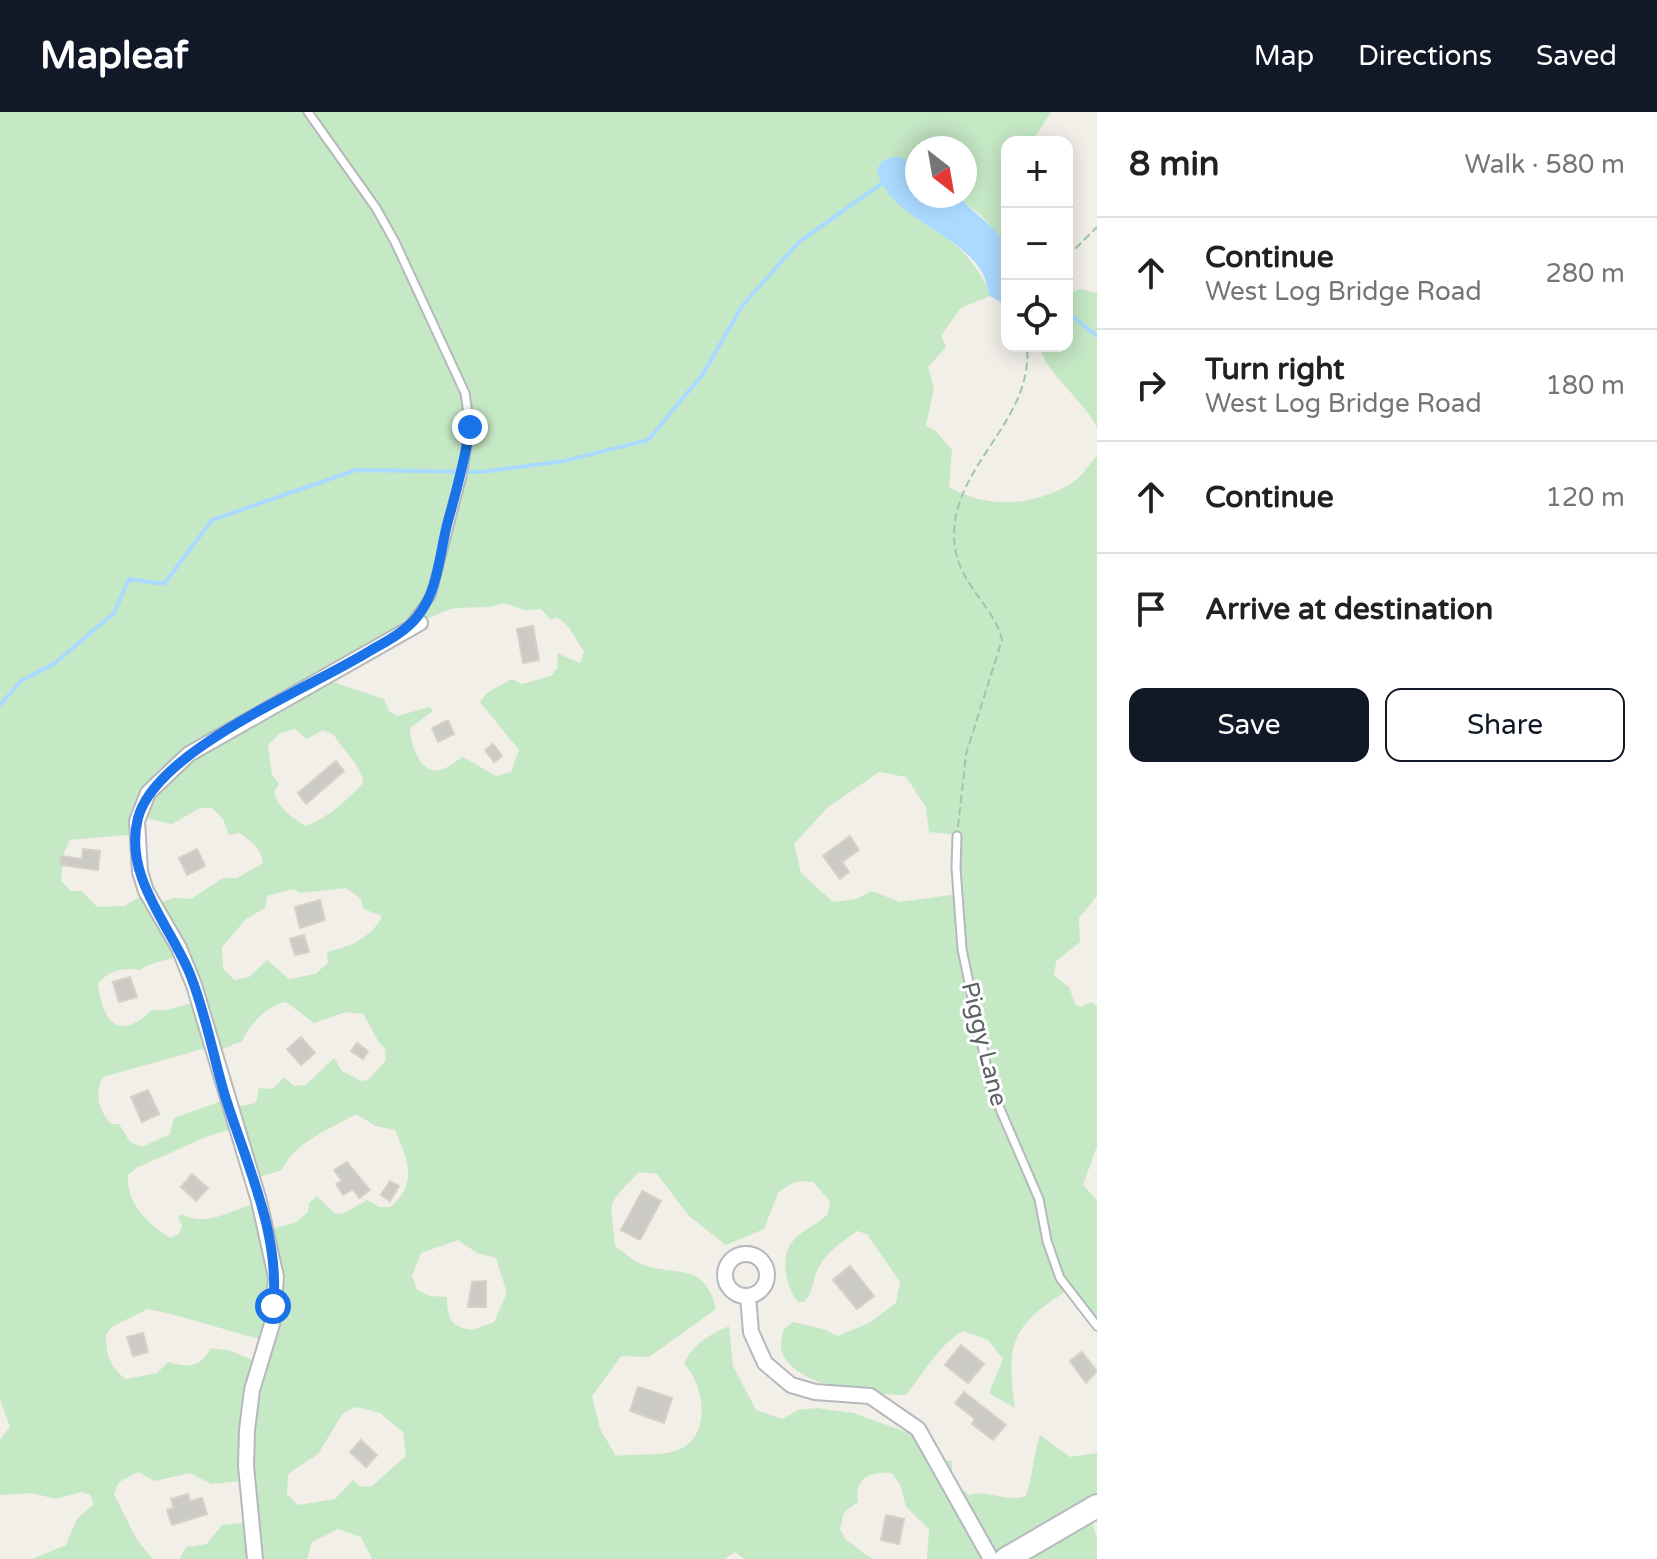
<!DOCTYPE html>
<html lang="en">
<head>
<meta charset="utf-8">
<style>
  :root { --surface:#fff; --page:#f2f2f2; --text:#202124; --muted:#757577; --line:#e0e0e0; --accent:#111827 }
  body { margin:0; font-family:"Varela Round",sans-serif; background:var(--page); color:var(--text) }
  .controls { position:absolute; right:24px; top:24px; display:grid; overflow:hidden; border-radius:16px; box-shadow:0 4px 20px #0003 }
  .controls button { width:72px; height:72px; display:grid; place-items:center; padding:0; border:0; border-bottom:2px solid var(--line); background:var(--surface); color:var(--text); font:40px sans-serif }
  .compass { position:absolute; left:905px; top:24px; width:72px; height:72px; border-radius:50%; background:var(--surface); box-shadow:0 4px 20px #0003; rotate:149deg }
  .stop { position:absolute; width:24px; height:24px; margin:-18px; border:6px solid #1a73e8; border-radius:50%; background:#fff }
  .stop.end { background:#1a73e8; border-color:#fff; box-shadow:0 2px 8px #0008 }
  .list { margin:0; padding:0; list-style:none }
  h2 { display:flex; justify-content:space-between; align-items:center; height:104px; margin:0; padding:0 32px; font-size:34px }
  h2 small { font-size:26px; font-weight:400; color:var(--muted) }
  .list li { display:grid; grid-template-columns:52px 1fr auto; gap:24px; align-items:center; box-sizing:border-box; height:112px; padding:0 32px; border-top:2px solid var(--line) }
  .list b { display:block; font-size:30px; white-space:nowrap }
  .list p { margin:0; font-size:26px; white-space:nowrap; color:var(--muted) }
  .list em { font-size:26px; font-style:normal; color:var(--muted) }
  .actions { display:flex; gap:16px; padding:24px 32px }
  .actions a { flex:1; padding:18px 0; border:2px solid var(--accent); border-radius:16px; text-align:center; font-size:28px; color:var(--accent) }
  .actions .main { background:var(--accent); color:#fff }
  .icon { flex:none; width:44px; height:44px; fill:none; stroke:currentColor; stroke-width:2; stroke-linecap:round; stroke-linejoin:round }
  .map { position:relative; flex:none; width:1097px; height:1447px; overflow:hidden }
  header { display:flex; align-items:center; gap:48px; box-sizing:border-box; height:112px; padding:0 40px; background:var(--accent); color:#fff }
  header strong { font-size:38px }
  nav { display:flex; gap:44px; margin-inline-start:auto; font-size:28px }
  main { display:flex }
  aside { flex:1; background:var(--surface) }
  .map>svg:first-child { display:block }
  .green { fill:#c5e8c5; fill-rule:evenodd }
  .water { fill:#aadaff }
  .lines { fill:none; stroke-linecap:round; stroke-linejoin:round }
  .stream { stroke:#aadaff; stroke-width:4 }
  .building { fill:#cccac5; stroke:#d6d1c6; stroke-width:2 }
  .lane-casing { stroke:#b5b8bc; stroke-width:11 }
  .street-casing { stroke:#b5b8bc; stroke-width:18 }
  .secondary-casing { stroke:#b6babf; stroke-width:26 }
  .path { stroke:#9cc7a9; stroke-width:2; stroke-dasharray:8 4; stroke-linecap:butt }
  .lane { stroke:#fff; stroke-width:7 }
  .street { stroke:#fff; stroke-width:14 }
  .secondary { stroke:#fff; stroke-width:22 }
  .route { stroke:#1a73e8; stroke-width:10 }
  .labels { text-anchor:middle; dominant-baseline:central; stroke-width:6; stroke-linejoin:round; paint-order:stroke }
  .street-label { font-size:24px; fill:#5f6368; stroke:#fff }
</style>
</head>
<body>
<header>
<strong>Mapleaf</strong>
<nav><a>Map</a><a>Directions</a><a>Saved</a></nav>
</header>
<main>
<div class="map">
<svg width="1097" height="1447" viewBox="0 0 1097 1447">
  <rect width="100%" height="100%" fill="#f1efe8"/>
  <path class="green" d="M0 0H1051L1032 30H1007V136C996 117 968 85 946 84H965V36H917V58L907 47 891 85C930 114 974 136 990 184L961 196 941 224 946 235 928 255 934 276 926 314 936 319 952 338 949 375C987 398 1040 394 1076 368 1084 362 1090 351 1097 343V784L1079 806 1080 830 1056 849 1054 864 1069 875 1075 892 1081 895 1091 890 1097 894V1034L1083 1073 1097 1088V1213L1068 1178C1011 1214 1006 1231 1015 1296L989 1281 1003 1247 988 1228 963 1219C938 1233 925 1260 906 1283 873 1283 792 1277 781 1237 780 1232 783 1223 783 1218L793 1210 823 1217 838 1224 869 1211 896 1191 900 1170 867 1122 857 1119C843 1130 826 1139 819 1155 812 1168 814 1179 804 1190H798C786 1175 779 1146 793 1129 801 1118 818 1113 828 1102L830 1089 813 1070 800 1069 789 1073 778 1081 764 1117 726 1133 689 1104 657 1062 639 1060C604 1096 611 1087 615 1134 623 1139 632 1149 641 1152 672 1165 705 1148 716 1197L649 1245 621 1244 592 1284 600 1317 616 1344C635 1341 659 1345 678 1338 712 1325 705 1273 684 1252 693 1231 710 1223 729 1214L733 1254 756 1298 782 1307 798 1298 817 1296 853 1301 920 1325 940 1348 952 1349C951 1366 956 1373 969 1383 989 1377 1004 1391 1026 1384 1033 1364 1033 1344 1040 1323L1070 1345 1097 1341V1390L1088 1397 1097 1426V1447H927L929 1417 906 1395 900 1372 891 1361C870 1359 854 1366 858 1390L844 1400 840 1417 846 1428C858 1434 862 1443 875 1447H745L735 1440 725 1447H372L361 1425 338 1417 312 1430 307 1447H180L186 1435 207 1432 222 1413 251 1410 248 1368 211 1372 190 1361 154 1369 138 1360 119 1370 114 1382 137 1428 153 1447H32L66 1433 77 1407 94 1392 90 1383 82 1380 56 1387 32 1381 0 1383V1328L10 1315 0 1287ZM504 491 524 498 541 497 551 508 557 505 568 514 584 540 580 551 557 541 558 555 551 564 522 572 512 567 487 581 480 590 519 638 511 660 496 664 463 645C456 649 448 656 440 658 420 663 410 631 410 616L433 599 430 595 397 604 389 599 384 587 327 568C365 544 403 516 445 499 462 492 484 499 504 491ZM295 617 306 627 323 618 334 623C343 639 362 654 363 671 346 689 329 705 306 714 293 707 278 696 274 680L279 672 272 663 268 633 280 621ZM879 660 906 665 926 695 929 720 958 723 957 782 900 790 872 779 856 787 833 790 801 761 794 732 827 696ZM200 696H212L223 707 229 723 239 721C251 729 261 736 263 751L237 766H223L191 787 174 786 154 792 147 781 124 794 97 795 82 779H71L61 769 63 743 70 728 136 722 141 705 172 712ZM346 776 360 786 364 797 382 804C372 826 349 835 327 840L328 851 315 862 289 867 267 848 249 865 235 868 223 857 222 835 246 807 265 796 267 784 294 777 301 781ZM182 842 199 889 167 898H152C117 931 103 909 98 872 108 858 124 855 140 858 153 849 168 849 182 842ZM286 890 314 911 346 900 363 902C372 915 374 926 385 937L386 948 368 968 361 969 342 959 334 946 306 973 294 974 284 965 273 977 259 976 256 991 230 996 227 987 174 1006 170 1022 142 1035 130 1030 119 1012H111C99 999 94 982 103 965L213 934 215 940 242 929C250 912 266 894 286 890ZM356 1002 376 1014 395 1018C408 1048 418 1071 391 1095H379L367 1088 343 1102 334 1101 317 1084 309 1091 308 1100 295 1111 267 1118 260 1090C234 1096 207 1117 182 1102L178 1105 182 1114 179 1122 170 1126C148 1111 126 1092 128 1063L136 1056 208 1024 236 1016 253 1067 282 1058C295 1029 329 1018 356 1002ZM458 1128 477 1141 496 1146 507 1181 494 1210 472 1218C450 1215 447 1205 447 1185L430 1184 417 1178 412 1164 421 1141ZM148 1197C190 1205 228 1220 269 1229L257 1250 231 1239 211 1236C200 1256 189 1256 168 1250L157 1261 126 1267C110 1256 106 1241 106 1222L113 1214ZM357 1295 380 1301 403 1320 406 1344 372 1374 361 1375 353 1368 335 1387 298 1393 287 1382 288 1362 318 1342 343 1301Z
    M1080 177 1097 181V316C1086 290 1042 258 1040 234H1067V182Z"/>
  <path class="water" d="M896 44 906 47 917 58V84H957L997 120 1007 136V194L990 184C987 177 986 167 982 160 957 118 887 106 877 57L883 49Z"/>
  <g class="lines">
    <path class="stream" d="M1067 200 1097 224
      M0 593 21 569 55 551 114 501 129 467 164 472 212 408 356 358 481 360 564 349 648 328 703 262 742 194 799 130 881 72"/>
  </g>
  <path class="building" d="M533 514 539 548 523 551 517 517Z
    M448 608 454 622 438 630 432 616Z
    M493 632 502 644 494 650 485 638Z
    M336 649 344 659 306 692 298 681Z
    M850 724 859 738 842 750 849 760 840 767 823 744Z
    M83 737 100 739 98 758 60 753 61 744 82 747Z
    M197 737 205 754 187 763 179 746Z
    M320 788 325 808 300 816 295 795Z
    M304 823 309 840 295 843 290 827Z
    M130 865 137 885 119 890 113 870Z
    M301 925 315 941 301 953 287 937Z
    M357 931 368 939 363 947 351 939Z
    M148 978 159 1002 142 1010 131 985Z
    M347 1050 370 1078 359 1086 353 1077 343 1083 336 1072 342 1069 334 1058Z
    M192 1062 208 1076 196 1089 181 1075Z
    M390 1069 399 1074 390 1089 381 1083Z
    M642 1079 661 1089 640 1128 621 1118Z
    M850 1154 874 1184 857 1197 833 1168Z
    M486 1169V1195H468L472 1170Z
    M143 1221 148 1240 133 1244 127 1225Z
    M961 1233 984 1252 968 1271 945 1253Z
    M1082 1240 1097 1259 1086 1271 1070 1249Z
    M638 1275 672 1286 664 1311 630 1299Z
    M964 1280 1006 1313 993 1328 972 1312 975 1307 955 1291Z
    M361 1328 377 1343 366 1355 350 1340Z
    M188 1382 190 1389 202 1386 207 1402 172 1413 167 1398 174 1396 171 1387Z
    M886 1403 904 1407 899 1432 881 1428Z"/>
  <g class="lines">
    <defs>
      <path id="lane" d="M308 0 376 96 395 130 465 281 470 315 462 364 431 484 410 512
        M957 724 956 756 962 837 991 976 1039 1087 1047 1129 1060 1166 1097 1214"/>
      <path id="street" d="M725 1163a21 21 0 1 1 42 0a21 21 0 1 1-42 0Z
        M748 1184 751 1220 765 1251 791 1273 815 1280 870 1284 918 1317 991 1447
        M255 1447 246 1354 247 1318 252 1278 272 1212 276 1165 259 1089 194 873 179 836 146 779 140 760 137 709 148 681 189 642 420 511"/>
      <path id="secondary" d="M1006 1447 1097 1394"/>
    </defs>
    <use href="#lane" class="lane-casing"/>
    <use href="#street" class="street-casing"/>
    <use href="#secondary" class="secondary-casing"/>
    <path class="path" d="M1067 145 1097 115
      M958 715 966 642 1002 528C995 496 961 474 955 436 944 357 1034 313 1027 234"/>
    <use href="#lane" class="lane"/>
    <use href="#street" class="street"/>
    <use href="#secondary" class="secondary"/>
  </g>
  <g class="lines">
    <path class="route" d="M273 1194C281 1123 246 1051 225 984 213 944 206 902 190 862 170 813 123 764 138 706 156 638 308 577 368 540 385 530 404 521 417 505 439 478 439 442 448 409 457 377 465 347 470 315"/>
  </g>
  <g class="labels">
    <g class="street-label">
      <text transform="translate(984 932) rotate(76)">Piggy Lane</text>
    </g>
  </g>
</svg>
<div class="controls">
<button>+</button>
<button>−</button>
<button><svg class="icon" aria-label="locate" viewBox="0 0 24 24"><circle cx="12" cy="12" r="6"/><path d="M12 2v4M12 18v4M2 12h4M18 12h4"/></svg></button>
</div>
<svg class="compass" viewBox="-18 -18 36 36"><path d="M0-13l5 13h-10z" fill="#e53935"/><path d="M0 13l5-13h-10z" fill="#757577"/></svg>
<div class="stop" style="left:273px;top:1194px"></div>
<div class="stop end" style="left:470px;top:315px"></div>
</div>
<aside>
<h2>8 min<small>Walk · 580 m</small></h2>
<ul class="list">
<li><svg class="icon" aria-label="ahead" viewBox="0 0 24 24"><path d="M12 20V5M6 11l6-6 6 6"/></svg><div><b>Continue</b><p>West Log Bridge Road</p></div><em>280 m</em></li>
<li><svg class="icon" aria-label="right" viewBox="0 0 24 24"><path d="M7 20v-9h11M14 6l5 5-5 5"/></svg><div><b>Turn right</b><p>West Log Bridge Road</p></div><em>180 m</em></li>
<li><svg class="icon" aria-label="ahead" viewBox="0 0 24 24"><path d="M12 20V5M6 11l6-6 6 6"/></svg><div><b>Continue</b></div><em>120 m</em></li>
<li><svg class="icon" aria-label="arrive" viewBox="0 0 24 24"><path d="M6 21V4h12l-3 4 3 4H6"/></svg><div><b>Arrive at destination</b></div></li>
</ul>
<div class="actions"><a class="main">Save</a><a>Share</a></div>
</aside>
</main>
</body>
</html>
